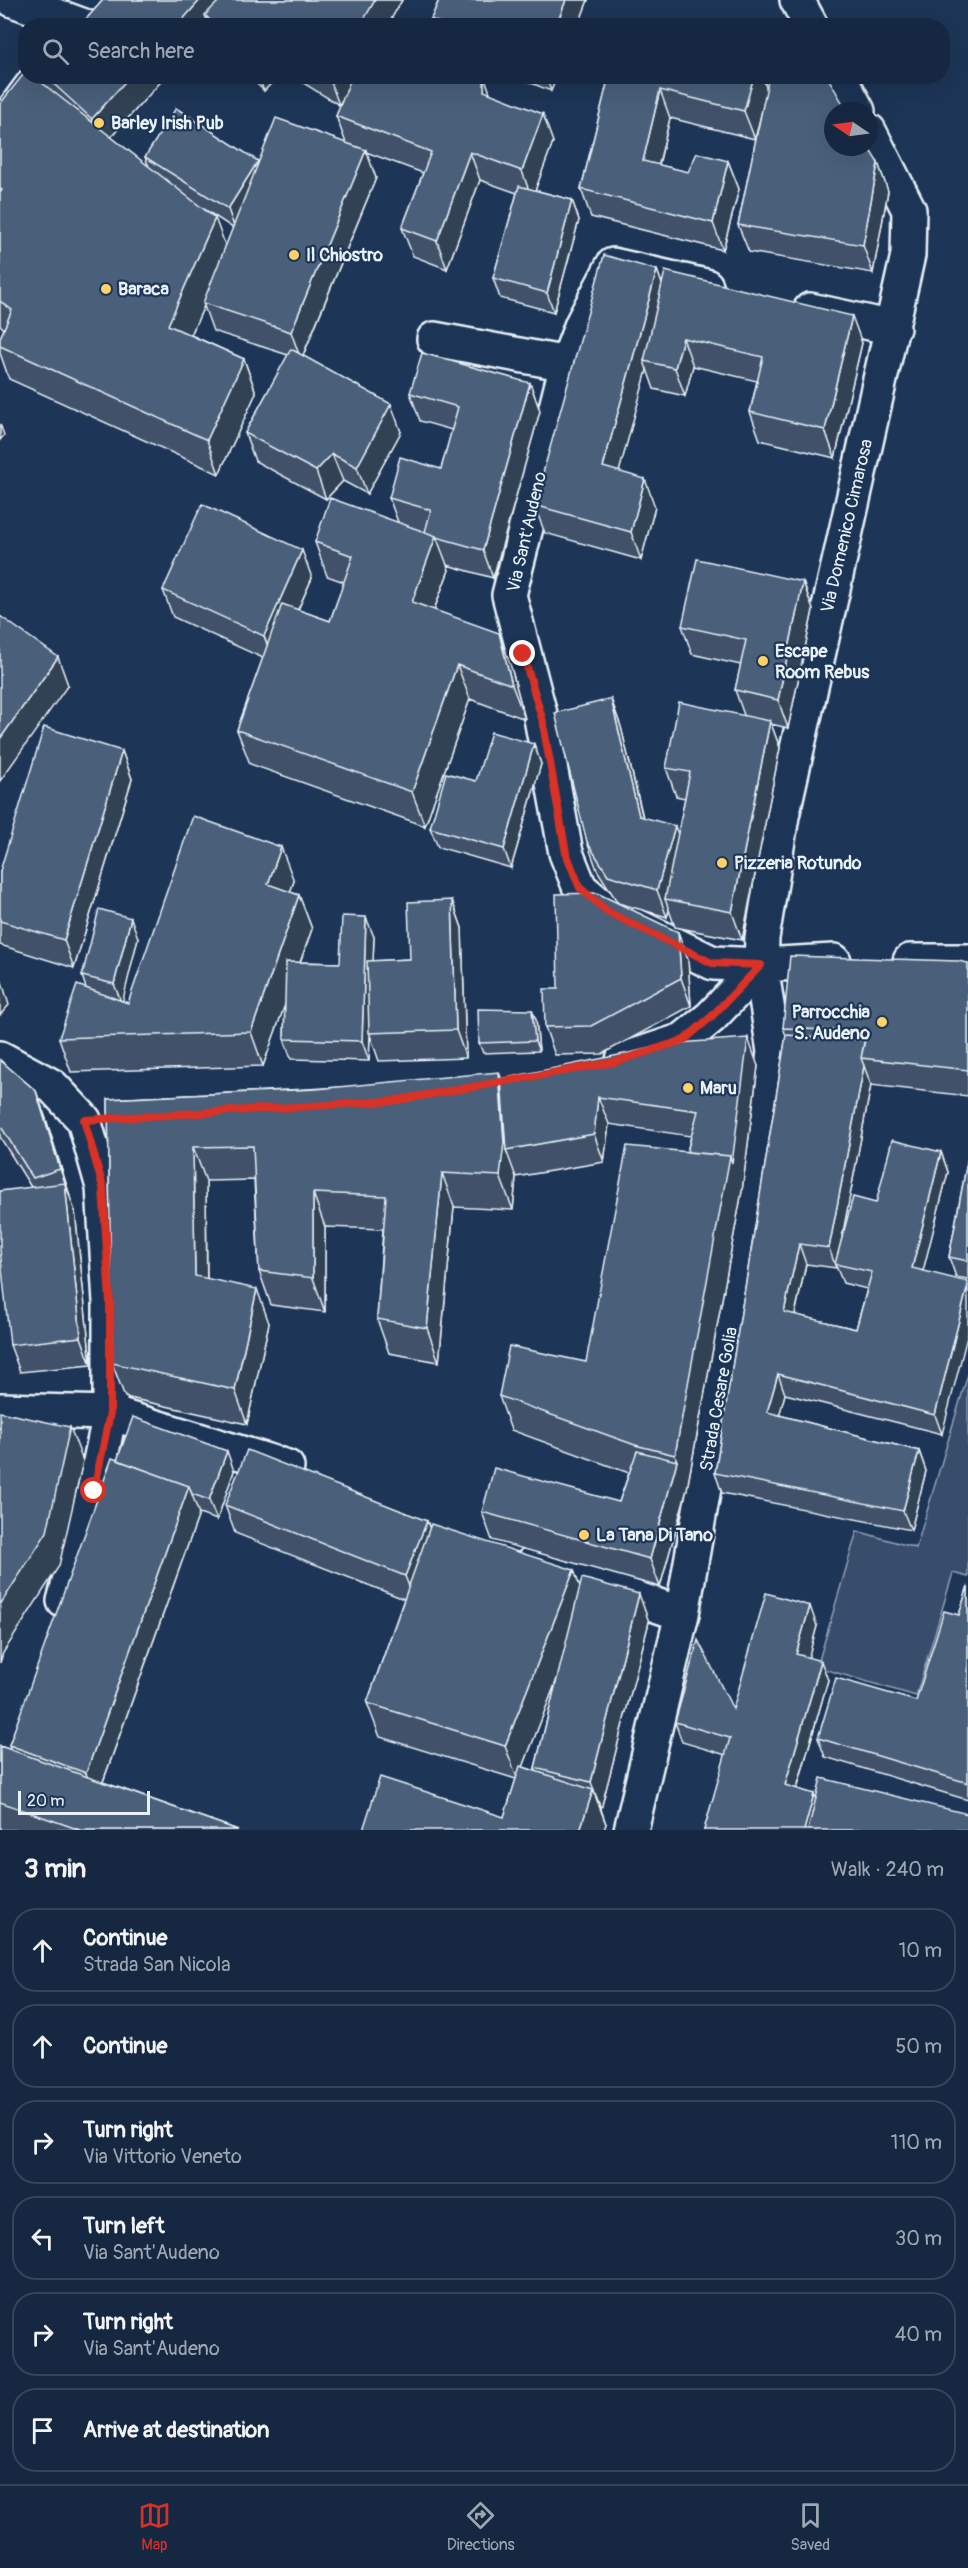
<!DOCTYPE html>
<html lang="en">
<head>
<meta charset="utf-8">
<style>
  :root { --surface:#162841; --page:#1f3048; --text:#f1f3f6; --muted:#9ea6b1; --line:#35445a; --accent:#d93025 }
  body { margin:0; font-family:Pangolin,sans-serif; background:var(--page); color:var(--text) }
  .compass { position:absolute; left:824px; top:102px; width:54px; height:54px; border-radius:50%; background:var(--surface); box-shadow:0 6px 24px #0002; rotate:283deg }
  .scale { position:absolute; left:18px; bottom:15px; width:132px; box-sizing:border-box; padding-left:6px; border:3px solid #e8f1f8; border-top:0; font-size:16px; line-height:21px; white-space:nowrap; color:#e8f1f8; -webkit-text-stroke:4px #1d3557; paint-order:stroke }
  .stop { position:absolute; width:18px; height:18px; margin:-14px; border:4px solid #d93025; border-radius:50%; background:#fff }
  .stop.end { background:#d93025; border-color:#fff; box-shadow:0 2px 6px #0008 }
  .list { margin:0; padding:0; list-style:none }
  h2 { display:flex; justify-content:space-between; align-items:center; height:78px; margin:0; padding:0 24px; font-size:26px }
  h2 small { font-size:20px; font-weight:400; color:var(--muted) }
  .list li { display:grid; grid-template-columns:39px 1fr auto; gap:18px; align-items:center; box-sizing:border-box; height:84px; margin:0 12px 12px; padding:0 12px; border:2px solid var(--line); border-radius:24px }
  .list b { display:block; font-size:22px; white-space:nowrap }
  .list p { margin:0; font-size:20px; white-space:nowrap; color:var(--muted) }
  .list em { font-size:20px; font-style:normal; color:var(--muted) }
  .icon { flex:none; width:33px; height:33px; fill:none; stroke:currentColor; stroke-width:2; stroke-linecap:round; stroke-linejoin:round }
  .map { position:relative; flex:none; width:968px; height:1830px; overflow:hidden }
  .search { position:absolute; background:var(--surface); box-shadow:0 6px 24px #0002; left:18px; right:18px; top:18px; height:66px; display:flex; align-items:center; gap:15px; box-sizing:border-box; padding:0 21px; border-radius:24px; color:var(--muted); font-size:22px }
  .sheet { height:654px; background:var(--surface) }
  nav { display:flex; justify-content:space-around; align-items:center; box-sizing:border-box; height:84px; border-top:2px solid var(--line); background:var(--surface); font-size:16px; color:var(--muted) }
  nav a { display:grid; justify-items:center; gap:3px }
  nav .on { color:var(--accent) }
  .map>svg:first-child { display:block }
  .grass { fill:#374d6c; stroke:#909fb2; stroke-width:1.5 }
  .lines { fill:none; stroke-linecap:round; stroke-linejoin:round }
  .minor-casing { stroke:#e8f1f8; stroke-width:38 }
  .minor { stroke:#1d3557; stroke-width:33 }
  .wall { fill:#3f5169; stroke:#e8f1f8; stroke-width:1.5; fill-rule:evenodd }
  .shaded-wall { fill:#334255; stroke:#e8f1f8; stroke-width:1.5 }
  .building { fill:#495e7a; stroke:#e8f1f8; stroke-width:1.5 }
  .route { stroke:#d93025; stroke-width:8 }
  .poi-dot { fill:#ffd166; stroke:#1d3557; stroke-width:2 }
  .labels { text-anchor:middle; dominant-baseline:central; stroke-width:4.5; stroke-linejoin:round; paint-order:stroke }
  .poi-label { font-size:18px; font-weight:bold; fill:#e8f1f8; stroke:#1d3557; text-anchor:start }
  .street-label { font-size:18px; fill:#e8f1f8; stroke:#1d3557 }
</style>
</head>
<body>
<div class="map">
<svg width="968" height="1830" viewBox="0 0 968 1830">
  <rect width="100%" height="100%" fill="#1d3557"/>
  <filter id="ink" filterUnits="userSpaceOnUse"><feTurbulence type="fractalNoise" baseFrequency=".0167" numOctaves="2"/><feDisplacementMap in="SourceGraphic" scale="12" xChannelSelector="R" yChannelSelector="G"/><feConvolveMatrix kernelMatrix="1 2 1 2 8 2 1 2 1" color-interpolation-filters="sRGB"/></filter>
  <g filter="url(#ink)">
    <path class="grass" d="M968 1374V1577L953 1573 916 1696 817 1667 857 1531 916 1548Z"/>
    <g class="lines">
      <defs>
        <path id="minor" d="M13 0 84 26
          M797 0 811 26
          M839 76 858 111
          M0 129 39 76
          M706 286 613 265 582 324 567 364 509 595 541 718 566 853 580 888 608 912 713 963 761 965 834 961
          M810 310 893 328
          M434 339 567 364
          M910 961H968
          M0 1058 52 1086 84 1120 103 1187 110 1302V1413L94 1491 64 1601
          M623 1060 683 1040 711 1017 761 965
          M0 1410 110 1413 287 1467
          M533 1563 682 1614
          M631 1830 682 1614 757 1183 774 1052 761 965 762 938 782 816 908 255 909 210 869 131"/>
      </defs>
      <use href="#minor" class="minor-casing"/>
      <use href="#minor" class="minor"/>
    </g>
    <path class="wall" d="M103 0H402L387 26H80Z
      M439 0H588L578 26H433L431 19Z
      M41 76H166L111 137 149 167 145 157 259 162 346 143 336 116 344 97 339 105 292 76H484L490 93 553 142 535 190 572 200 579 220 554 312 500 298 493 278 517 193 480 180 447 269 413 256 402 228 423 173 366 152 376 178 303 356 401 432 367 494 343 481 326 499 255 461 245 433 288 355 213 331 204 306 191 335 244 359 256 393 219 474 9 379 0 353V338L4 329 0 325V104L43 85ZM204 209 233 228 226 246Z
      M249 76H278L264 91Z
      M514 76H557L551 91Z
      M609 76H762L767 89 878 163 888 191 873 273 749 252 738 225 763 106 755 139 670 118 659 165 688 172 728 161 739 189 723 250 591 217 581 189Z
      M657 270 662 284 862 343 835 458 760 440 750 412 757 381 693 366 685 396 654 389 647 369 619 471 655 507 641 560 545 533 534 505Z
      M530 383 540 411 493 578 447 565 449 570 434 610 511 667 525 719 470 699 425 826 250 764 237 730 263 658 173 617 163 590 312 578 298 610 330 621 344 582 327 576 315 542 398 522 389 498 441 469 452 430 420 421 410 393Z
      M803 582 813 610 788 728 771 724 780 748 742 940 675 927 669 910 667 917 618 903 597 870 587 842 611 699 621 727 643 817 678 834 685 798 676 796 666 768 744 715 735 690 741 665 692 654 682 626Z
      M534 744 541 764 511 868 438 847 430 828 476 781Z
      M122 751 132 779 74 968 0 945V871Z
      M294 881 290 892 299 895 312 929 300 962 340 963 374 937 373 961 410 959 452 900 462 928 466 1058 379 1061 370 1035 369 1061 291 1059 284 1039 285 1004 263 1066 71 1072 59 1038 86 988 82 976 138 938 122 1001 128 1003Z
      M678 932 688 960 691 1006 602 1054 555 1055 545 1027 558 989Z
      M968 963V1096L871 1085 840 1247 876 1203 941 1152 948 1172 923 1270 942 1434 785 1394 779 1415 919 1451 926 1471 911 1530 722 1493 715 1473 786 1035 783 1028ZM806 1264 836 1268V1266L843 1283 867 1289 856 1329 795 1315Z
      M532 1010 536 1020 539 1051 483 1053 479 1043Z
      M0 1060 36 1091 46 1119 70 1196 69 1197 75 1211 91 1365 20 1372 10 1345 31 1187 0 1137Z
      M758 1066 742 1191 687 1489 660 1587 492 1540 482 1512 619 1502 629 1473 511 1430 499 1396 586 1362 687 1152 691 1136 609 1124 604 1162 516 1177 513 1210 454 1207 439 1362 389 1353 377 1319 383 1229 325 1227V1312L271 1305 259 1271 254 1180 206 1181 207 1278 269 1323 247 1424 125 1397 112 1363 108 1099Z
      M968 1157V1279L956 1277 949 1257Z
      M117 1460 234 1471 217 1520 199 1514 103 1782 238 1830H0V1746L11 1750 9 1745Z
      M225 1505 427 1521 430 1528 580 1587 649 1622 601 1809 606 1824 504 1817 516 1779 380 1737 367 1703 404 1599 235 1533ZM557 1679 535 1768 536 1771 523 1767Z
      M968 1586V1800L825 1757 818 1738 916 1701 959 1615Z
      M817 1626 808 1657 828 1680 797 1789 814 1794 816 1798 704 1830 726 1755 682 1742 675 1722 733 1709Z"/>
    <path class="shaded-wall" d="M200 0H226L205 15 209 26H177Z
      M375 0H402L387 26H360Z
      M566 0H588L578 26H556Z
      M130 76H166L102 147 92 119Z
      M258 76H278L264 91Z
      M356 76 339 105 329 77Z
      M484 76 494 104 484 91Z
      M546 76H557L551 91Z
      M754 76H762L767 90 755 139 744 111Z
      M660 90 670 118 653 188 643 161Z
      M543 114 553 142 532 199 522 171Z
      M366 150 376 178 301 360 291 332Z
      M470 152 480 180 447 269 437 241Z
      M258 161 265 181 235 229 228 209Z
      M728 161 739 189 723 250 713 223Z
      M878 163 888 191 873 273 863 245Z
      M572 200 579 220 554 312 547 293Z
      M215 218 228 252 203 303 204 306 180 359 168 325Z
      M657 270 667 298 644 361 647 370 613 494 603 467Z
      M852 316 862 343 835 458 825 430Z
      M683 338 693 366 685 396 675 368Z
      M244 359 256 393 219 474 207 440Z
      M530 383 540 411 493 578 483 550Z
      M391 404 401 432 367 494 357 467Z
      M0 424 4 435 0 440Z
      M332 454 343 481 326 499 316 471Z
      M645 479 655 507 641 560 631 532Z
      M436 536 449 570 424 636 412 602Z
      M302 550 312 578 274 663 264 636Z
      M803 582 813 610 788 728 778 700Z
      M499 633 511 667 525 719 512 685Z
      M58 657 68 685 0 781V739Z
      M457 665 470 699 425 826 412 792Z
      M611 699 621 727 649 844 639 816Z
      M770 721 780 748 742 940 732 912Z
      M534 744 541 764 511 868 504 849Z
      M122 751 132 779 74 968 64 940Z
      M675 826 685 854 665 899 669 910 667 917 657 890Z
      M281 847 294 881 281 918 268 884Z
      M299 895 312 929 263 1066 251 1032Z
      M452 900 462 928 466 1058 456 1030Z
      M366 917 374 937 369 1061 362 1041Z
      M131 918 138 938 122 1004 114 984Z
      M678 932 688 960 691 1006 681 978Z
      M0 975 9 1005 0 1015Z
      M532 1010 536 1020 539 1051 535 1041Z
      M748 1038 758 1066 742 1191 687 1489 660 1587 650 1559 677 1461 675 1455Z
      M864 1066 871 1085 837 1264H835L836 1268 829 1248Z
      M499 1072 511 1106 506 1150 516 1177 513 1210 500 1176Z
      M36 1091 46 1119 70 1196 60 1169Z
      M598 1097 609 1124 604 1162 594 1134Z
      M193 1147 206 1181 207 1310 195 1276Z
      M941 1152 948 1172 919 1287 912 1268Z
      M442 1173 454 1207 439 1362 427 1328Z
      M65 1183 75 1211 91 1365 81 1337Z
      M313 1193 325 1227V1312L313 1278Z
      M799 1244 806 1264 791 1332 784 1312Z
      M968 1285V1333L942 1434 935 1415Z
      M257 1289 269 1323 247 1424 235 1390Z
      M778 1374 785 1394 775 1432 767 1412Z
      M70 1427 83 1461 59 1566 3 1653 0 1663V1605Z
      M227 1451 234 1471 217 1520 209 1500Z
      M919 1451 926 1471 911 1530 903 1511Z
      M189 1486 199 1514 96 1801 86 1773Z
      M427 1521 437 1549 416 1604 405 1576Z
      M574 1570 586 1604 518 1780 505 1746Z
      M639 1594 649 1622 601 1809 591 1782Z
      M810 1606 817 1626 804 1674 796 1654Z
      M821 1661 828 1680 792 1805 785 1785Z
      M593 1790 606 1824 604 1830H580Z
      M814 1794 821 1814 817 1830H804Z"/>
    <path class="building" d="M103 0H200L177 26H80Z
      M220 0H375L360 26H216L205 15Z
      M439 0H566L556 26H447L431 19Z
      M780 23H795L797 26H780Z
      M26 71V76H33L215 218 168 325 244 359 207 440 0 346V338L12 310 0 301V193L2 190 0 189V104Z
      M45 76H130L92 119Z
      M352 76H484V91L543 114 522 171 470 152 437 241 402 228 431 152 336 116Z
      M609 76H754L744 111 660 90 643 161 688 172 697 153 728 161 713 223 581 189Z
      M769 76H827L847 111H833V147H868L878 163 863 245 738 225Z
      M176 108 258 161 228 209 145 157Z
      M276 118 366 150 291 332 203 303Z
      M519 186 572 200 547 293 493 278Z
      M604 255 657 270 603 467 645 479 631 532 534 505Z
      M665 271 852 316 825 430 750 412 763 357 683 338 675 368 644 361Z
      M291 349 391 404 357 467 332 454 316 471 245 433Z
      M422 353 530 383 483 550 436 537V536L425 532 431 510 389 498 400 457 441 469 458 407 410 393Z
      M330 498 436 536 412 602 499 633 512 685 457 665 412 792 237 730 282 604 330 621 353 556 315 542Z
      M202 504 302 550 264 636 163 590Z
      M697 559 803 582 778 700 735 690 746 640 682 626Z
      M0 616 58 657 0 739Z
      M611 699 639 816 675 826 657 890 608 875 587 842 555 713Z
      M679 702 770 721 732 912 665 899 690 772 666 768Z
      M44 727 122 751 64 940 0 921V871Z
      M491 732 534 744 504 849 430 828 446 773 476 781Z
      M193 816 281 847 268 884 299 895 251 1032 59 1038 77 985 128 1003Z
      M597 893 678 932 681 978 591 1026 545 1027 544 989H558L556 894Z
      M452 900 456 1030 369 1033 367 961 410 959 408 902Z
      M99 909 131 918 114 984 82 976Z
      M342 916 366 917 362 1041 284 1039 286 962 340 963Z
      M790 956 958 961 968 963V1070L861 1058 866 1032 783 1028Z
      M478 1009 532 1010 535 1041 479 1043Z
      M786 1035 865 1040 861 1058 864 1066 829 1248 799 1244 784 1312 856 1329 872 1272 835 1264 853 1197 876 1203 892 1140 941 1152 912 1268 968 1282V1285L935 1415 778 1374 767 1412 919 1451 903 1511 715 1473Z
      M748 1038 732 1163 730 1156 687 1152 698 1111 598 1097 594 1134 506 1150 501 1079 678 1043Z
      M0 1060 36 1091 60 1169 33 1178 0 1125Z
      M499 1072 504 1143 500 1176 442 1173 427 1328 377 1319 386 1196 313 1193V1278L259 1271 253 1146 193 1147 195 1276 257 1289 235 1390 112 1363 108 1099 316 1089Z
      M627 1146 730 1156 675 1455 635 1445 499 1396 509 1346 586 1362Z
      M968 1157V1261L949 1257Z
      M65 1183 81 1337 10 1345 0 1250V1191Z
      M0 1412 70 1427 47 1532 0 1605Z
      M133 1417 227 1451 209 1500 192 1494 189 1486 117 1460Z
      M247 1450 427 1521 405 1576 225 1505Z
      M637 1451 677 1461 650 1559 482 1512 494 1468 619 1502Z
      M112 1458 189 1486 86 1773 9 1745Z
      M431 1524 574 1570 505 1746 367 1703Z
      M582 1578 639 1594 591 1782 535 1768Z
      M968 1586V1783L818 1738 836 1678 916 1701 944 1611 959 1615Z
      M766 1593 810 1606 796 1654 821 1661 785 1785 814 1794 804 1830H704L730 1738 675 1722 698 1640 733 1709Z
      M0 1746 238 1830H80L0 1802Z
      M520 1766 593 1790 580 1830H363L380 1777 504 1817Z
      M821 1778 968 1814V1830H808Z"/>
  </g>
  <g class="lines" filter="url(#ink)">
    <path class="route" d="M94 1491 110 1413V1302L103 1187 84 1120 392 1101 615 1062 684 1040 711 1017 761 965 712 963 608 912 580 888 566 853 542 718 523 654"/>
  </g>
  <g class="poi-dot">
    <circle cx="99" cy="123" r="6"/>
    <circle cx="294" cy="255" r="6"/>
    <circle cx="106" cy="289" r="6"/>
    <circle cx="763" cy="661" r="6"/>
    <circle cx="722" cy="863" r="6"/>
    <circle cx="882" cy="1022" r="6"/>
    <circle cx="688" cy="1088" r="6"/>
    <circle cx="584" cy="1535" r="6"/>
  </g>
  <g class="labels">
    <g class="poi-label">
      <text x="111" y="123">Barley Irish Pub</text>
      <text x="306" y="255">Il Chiostro</text>
      <text x="118" y="289">Baraca</text>
      <text x="775" y="651">Escape<tspan x="775" dy="21">Room Rebus</tspan></text>
      <text x="734" y="863">Pizzeria Rotundo</text>
      <text x="870" y="1012" text-anchor="end">Parrocchia<tspan x="870" dy="21">S. Audeno</tspan></text>
      <text x="700" y="1088">Maru</text>
      <text x="596" y="1535">La Tana Di Tano</text>
    </g>
    <g class="street-label">
      <text transform="translate(847 526) rotate(-77)">Via Domenico Cimarosa</text>
      <text transform="translate(527 532) rotate(-77)">Via Sant'Audeno</text>
      <text transform="translate(719 1399) rotate(-80)">Strada Cesare Golia</text>
    </g>
  </g>
</svg>
<svg class="compass" viewBox="-18 -18 36 36"><path d="M0-13l5 13h-10z" fill="#e53935"/><path d="M0 13l5-13h-10z" fill="#9ea6b1"/></svg>
<div class="scale">20 m</div>
<div class="stop" style="left:94px;top:1491px"></div>
<div class="stop end" style="left:523px;top:654px"></div>
<div class="search"><svg class="icon" aria-label="search" viewBox="0 0 24 24"><circle cx="10" cy="10" r="6"/><path d="M15 15l6 6"/></svg>Search here</div>
</div>
<section class="sheet">
<h2>3 min<small>Walk · 240 m</small></h2>
<ul class="list">
<li><svg class="icon" aria-label="ahead" viewBox="0 0 24 24"><path d="M12 20V5M6 11l6-6 6 6"/></svg><div><b>Continue</b><p>Strada San Nicola</p></div><em>10 m</em></li>
<li><svg class="icon" aria-label="ahead" viewBox="0 0 24 24"><path d="M12 20V5M6 11l6-6 6 6"/></svg><div><b>Continue</b></div><em>50 m</em></li>
<li><svg class="icon" aria-label="right" viewBox="0 0 24 24"><path d="M7 20v-9h11M14 6l5 5-5 5"/></svg><div><b>Turn right</b><p>Via Vittorio Veneto</p></div><em>110 m</em></li>
<li><svg class="icon" aria-label="left" viewBox="0 0 24 24"><path d="M17 20v-9H6M10 6l-5 5 5 5"/></svg><div><b>Turn left</b><p>Via Sant'Audeno</p></div><em>30 m</em></li>
<li><svg class="icon" aria-label="right" viewBox="0 0 24 24"><path d="M7 20v-9h11M14 6l5 5-5 5"/></svg><div><b>Turn right</b><p>Via Sant'Audeno</p></div><em>40 m</em></li>
<li><svg class="icon" aria-label="arrive" viewBox="0 0 24 24"><path d="M6 21V4h12l-3 4 3 4H6"/></svg><div><b>Arrive at destination</b></div></li>
</ul>
</section>
<nav>
<a class="on"><svg class="icon" aria-label="map" viewBox="0 0 24 24"><path d="M3 6l6-2 6 2 6-2v14l-6 2-6-2-6 2zM9 4v14M15 6v14"/></svg>Map</a>
<a><svg class="icon" aria-label="directions" viewBox="0 0 24 24"><path d="M12 3l9 9-9 9-9-9zM9 14v-3h6M13 9l2 2-2 2"/></svg>Directions</a>
<a><svg class="icon" aria-label="saved" viewBox="0 0 24 24"><path d="M7 4h10v16l-5-4-5 4z"/></svg>Saved</a>
</nav>
</body>
</html>
